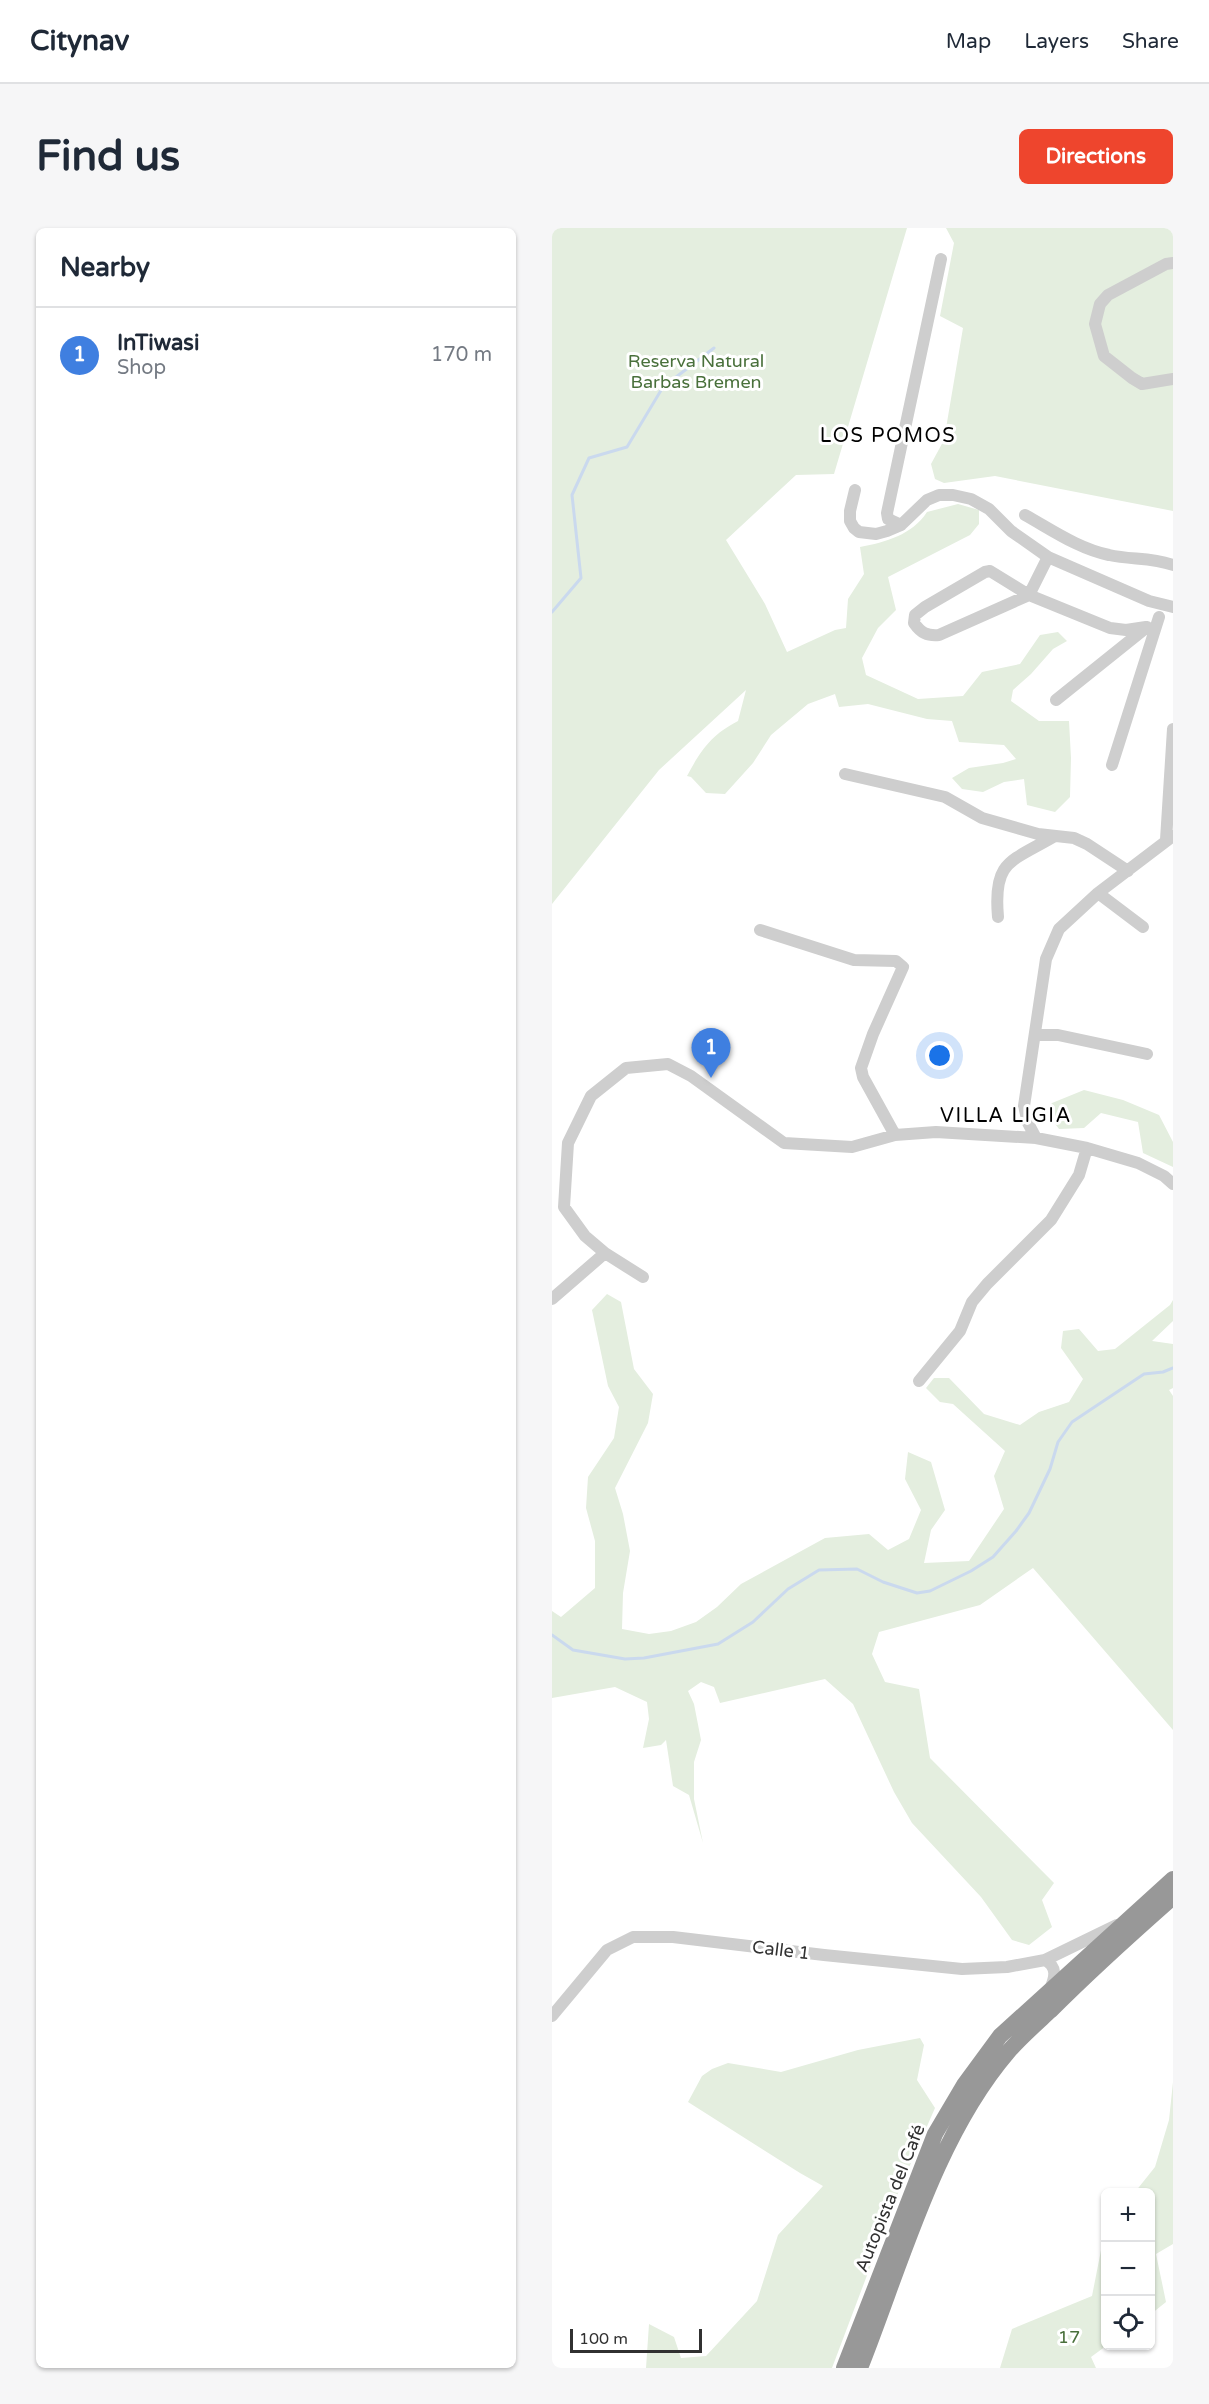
<!DOCTYPE html>
<html lang="en">
<head>
<meta charset="utf-8">
<style>
  :root { --surface:#fff; --page:#f6f6f7; --text:#1f2937; --muted:#747a83; --line:#e0e1e3; --accent:#ee452d }
  body { margin:0; font-family:"Varela Round",sans-serif; background:var(--page); color:var(--text) }
  .controls { position:absolute; right:18px; bottom:18px; display:grid; overflow:hidden; border-radius:9px; box-shadow:0 2px 4px #0004 }
  .controls button { width:54px; height:54px; display:grid; place-items:center; padding:0; border:0; border-bottom:2px solid var(--line); background:var(--surface); color:var(--text); font:30px sans-serif }
  .scale { position:absolute; left:18px; bottom:15px; width:132px; box-sizing:border-box; padding-left:6px; border:3px solid #313131; border-top:0; font-size:16px; line-height:21px; white-space:nowrap; color:#313131; -webkit-text-stroke:4px #fff; paint-order:stroke }
  .you { position:absolute; left:388px; top:828px; width:21px; height:21px; margin:-15px; border:4px solid #fff; border-radius:50%; background:#1a73e8; box-shadow:0 0 0 9px #1a73e833 }
  .badge { display:grid; place-items:center; width:39px; height:39px; border-radius:50%; background:var(--accent); color:#fff; font-size:20px; font-weight:700 }
  .pin { position:absolute; translate:-50% -50px; filter:drop-shadow(0 2px 3px #0008) }
  .pin::after { content:''; position:absolute; top:32px; width:21px; height:18px; background:inherit; clip-path:polygon(0 0,100% 0,50% 100%) }
  .list { margin:0; padding:0; list-style:none }
  h2 { display:flex; justify-content:space-between; align-items:center; height:78px; margin:0; padding:0 24px; font-size:26px }
  h2 small { font-size:20px; font-weight:400; color:var(--muted) }
  .list li { display:grid; grid-template-columns:39px 1fr auto; gap:18px; align-items:center; box-sizing:border-box; height:96px; padding:0 24px; border-top:2px solid var(--line) }
  .list b { display:block; font-size:22px; white-space:nowrap }
  .list p { margin:0; font-size:20px; white-space:nowrap; color:var(--muted) }
  .list em { font-size:20px; font-style:normal; color:var(--muted) }
  .icon { flex:none; width:33px; height:33px; fill:none; stroke:currentColor; stroke-width:2; stroke-linecap:round; stroke-linejoin:round }
  .map { position:relative; flex:none; width:621px; height:2140px; overflow:hidden; border-radius:9px }
  header { display:flex; align-items:center; gap:36px; box-sizing:border-box; height:84px; padding:0 30px; background:var(--surface); border-bottom:2px solid var(--line) }
  header strong { font-size:28px }
  nav { display:flex; gap:33px; margin-inline-start:auto; font-size:21px }
  .intro { display:flex; align-items:center; justify-content:space-between; box-sizing:border-box; height:144px; padding:0 36px }
  h1 { margin:0; font-size:42px }
  .button { padding:15px 27px; border-radius:9px; background:var(--accent); color:#fff; font-size:21px; font-weight:700 }
  main { display:flex; gap:36px; padding:0 36px }
  aside { flex:1; background:var(--surface); border-radius:9px; box-shadow:0 2px 4px #0004 }
  .map>svg:first-child { display:block }
  .green { fill:#e4eedf }
  .lines { fill:none; stroke-linecap:round; stroke-linejoin:round }
  .stream { stroke:#cad9ee; stroke-width:3 }
  .minor { stroke:#cecece; stroke-width:12 }
  .highway { stroke:#989898; stroke-width:16 }
  .labels { text-anchor:middle; dominant-baseline:central; stroke-width:6; stroke-linejoin:round; paint-order:stroke }
  .park-label { font-size:18px; fill:#49703b; stroke:#fff }
  .street-label { font-size:18px; fill:#313131; stroke:#fff }
  .neighbourhood-label { font-size:20px; letter-spacing:1.5px; fill:#000; stroke:#fff }
</style>
</head>
<body>
<header>
<strong>Citynav</strong>
<nav><a>Map</a><a>Layers</a><a>Share</a></nav>
</header>
<div class="intro"><h1>Find us</h1><a class="button">Directions</a></div>
<main>
<aside>
<h2>Nearby<small></small></h2>
<ul class="list">
<li><span class="badge" style="background:#3f7fe0">1</span><div><b>InTiwasi</b><p>Shop</p></div><em>170 m</em></li>
</ul>
</aside>
<div class="map">
<svg width="621" height="2140" viewBox="0 0 621 2140">
  <rect width="100%" height="100%" fill="#fff"/>
  <path class="green" d="M0 0H355L282 246 244 247 174 312 213 376 235 424 283 402 294 400 296 371 312 346 308 319C334 314 360 307 375 284L406 276 427 282V296L418 307 336 349 344 382 326 400 310 430 314 447 366 471 411 468 430 444 468 436 488 407 506 404 515 413 501 421 479 446 461 462 459 473 487 493H517L519 530 518 569 503 584 475 577 472 551 452 554 431 564 410 561 400 550 417 540 451 535 464 531 452 517 407 514 400 493 375 491 316 476 287 479 283 466 256 476 219 507 201 535 173 566 154 565 139 549 135 548C149 522 159 507 186 493L194 462 107 542 0 676Z
    M394 0H621V283L443 248 392 255 383 251 379 236 392 212 411 100 388 88 402 15Z
    M532 862 571 872 607 887 621 914V939L591 925 586 894 549 885 532 900 507 901 494 884 500 875Z
    M55 1066 69 1074 82 1141 101 1166 96 1195 63 1260 71 1286 78 1323 71 1365 70 1401 97 1406 119 1403 144 1394 165 1379 189 1356 273 1310 317 1306 336 1322 357 1311 369 1282 353 1251 356 1224 379 1234 393 1282 379 1302 372 1335 417 1333 452 1281 442 1248 453 1223 401 1176 388 1174 374 1160 382 1150H397L432 1186 468 1197 487 1184 517 1174 531 1151 509 1120 511 1103 527 1101 546 1123 563 1121 618 1077 621 1072V1093L600 1113 621 1116V1160L617 1162 621 1168V1502L481 1340 428 1377 327 1404 320 1426 333 1454 367 1461 378 1530 502 1655 490 1672 500 1699 477 1717 460 1712 429 1669 360 1595 342 1564 301 1476 273 1451 168 1475 162 1459 149 1454 136 1463 142 1476 149 1512 142 1534V1571L151 1615 137 1567 121 1558 114 1512 109 1517 91 1520 97 1491 95 1474 63 1459 0 1470V1383L9 1389 43 1360V1313L34 1280 36 1249 62 1210 67 1179 56 1158 40 1082Z
    M368 1810 372 1817 365 1852 383 1880 348 1960 280 2140H94L97 2096 122 2109 129 2130 154 2128 205 2073 226 2007 271 1958 248 1945 136 1874 150 1848 160 1841 176 1835 229 1844 306 1822Z
    M621 1854V2016L604 2026 614 2074 599 2086 598 1964H583L603 1939 617 1892Z
    M553 2002 554 2118 539 2129 544 2140H448L460 2101 540 2068Z"/>
  <g class="lines">
    <path class="stream" d="M0 384 29 350 20 267 37 230 75 219 111 159 162 120
      M0 1407 21 1422 73 1431 92 1430 166 1416 201 1394 236 1361 267 1342 305 1341 331 1354 365 1365 378 1363 419 1343 441 1329 464 1303 477 1285 498 1241 506 1214 520 1194 592 1146 611 1144 621 1140"/>
    <path class="minor" d="M621 35 614 36 556 67 548 76 543 96 552 128 580 150 590 156 621 151
      M303 262 298 283V293L302 300 307 304 324 306 335 303 349 297 375 272 387 267H401L419 271 437 281 459 303 496 329 597 373 621 379
      M473 287C500 302 527 321 557 327 579 332 600 329 621 337
      M349 297 336 291 335 285 389 31
      M496 329 477 367 438 343 433 344 373 379 363 387 362 395C369 405 375 408 387 407L477 367 558 400 574 402 594 399
      M504 472 595 399
      M560 537 607 389
      M293 546 393 569 430 590 486 606 522 610 535 616 576 643
      M614 612 621 501
      M546 665 591 699
      M446 689C441 633 458 634 501 609
      M208 702 302 732 344 733 351 739 321 806 309 840 311 849 343 907
      M484 807H506L595 826
      M484 910 476 895 472 878 494 731 507 701 546 665 621 608
      M91 1049 53 1025 33 1008 12 979 16 915 39 868 74 840 116 836 139 848 232 915 300 919 343 907 384 904 484 910 535 920 586 935 612 948 621 956
      M0 1071 53 1025
      M367 1153 408 1103 420 1074 435 1056 499 992 527 947 535 920
      M493 1732C506 1739 503 1750 498 1761
      M0 1788 55 1722 81 1709H121L272 1727 410 1741 455 1739 493 1732 565 1697"/>
    <path class="highway" d="M292 2140 383 1906 412 1857 448 1808 621 1651
      M308 2140C349 2037 383 1909 456 1824 468 1810 484 1796 498 1783 538 1743 579 1706 621 1669"/>
  </g>
  <g class="labels">
    <g class="park-label">
      <text x="144" y="133">Reserva Natural<tspan x="144" dy="21">Barbas Bremen</tspan></text>
      <text x="517" y="2109">17</text>
    </g>
    <g class="street-label">
      <text transform="translate(229 1722) rotate(7)">Calle 1</text>
      <text transform="translate(338 1970) rotate(-68)">Autopista del Café</text>
    </g>
    <g class="neighbourhood-label">
      <text x="336" y="208">LOS POMOS</text>
      <text x="454" y="888">VILLA LIGIA</text>
    </g>
  </g>
</svg>
<div class="controls">
<button>+</button>
<button>−</button>
<button><svg class="icon" aria-label="locate" viewBox="0 0 24 24"><circle cx="12" cy="12" r="6"/><path d="M12 2v4M12 18v4M2 12h4M18 12h4"/></svg></button>
</div>
<div class="scale">100 m</div>
<div class="you"></div>
<div class="pin badge" style="left:159px;top:850px;background:#3f7fe0">1</div>
</div>
</main>
</body>
</html>
